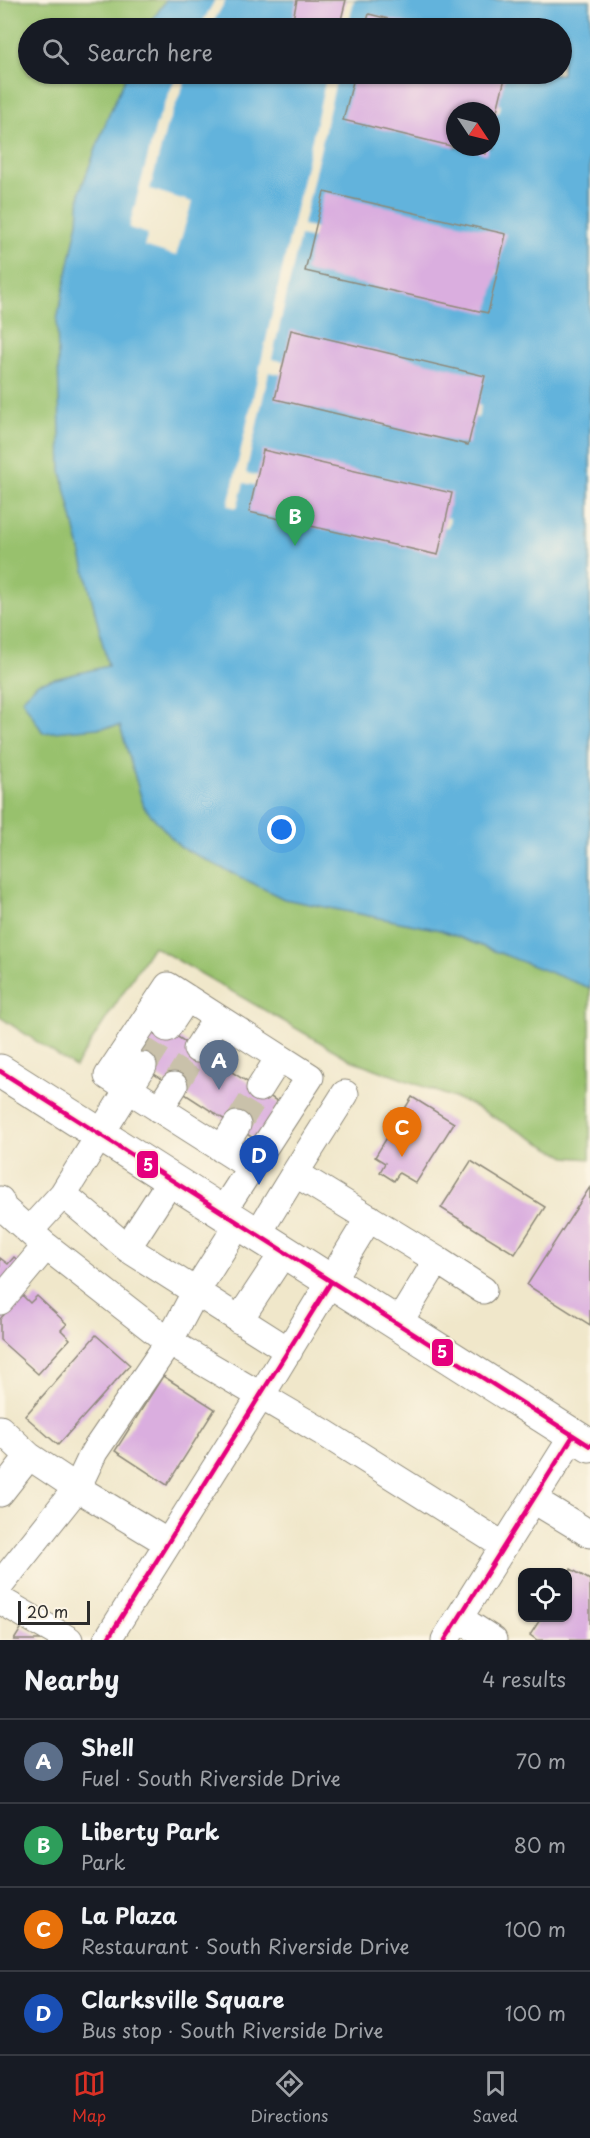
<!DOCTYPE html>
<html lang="en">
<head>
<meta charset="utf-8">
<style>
  :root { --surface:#171b24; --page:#20242c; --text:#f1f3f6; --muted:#9ea1a6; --line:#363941; --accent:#d93025 }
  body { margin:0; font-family:"Playpen Sans",sans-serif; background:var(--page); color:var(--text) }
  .controls { position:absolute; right:18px; bottom:18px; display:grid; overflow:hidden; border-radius:12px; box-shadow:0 2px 4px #0004 }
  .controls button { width:54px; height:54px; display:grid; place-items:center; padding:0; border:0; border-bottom:2px solid var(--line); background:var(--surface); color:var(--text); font:30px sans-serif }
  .compass { position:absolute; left:446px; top:102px; width:54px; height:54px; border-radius:50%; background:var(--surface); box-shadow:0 2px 4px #0004; rotate:125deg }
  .scale { position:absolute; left:18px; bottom:15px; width:72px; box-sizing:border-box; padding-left:6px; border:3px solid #2b2b2b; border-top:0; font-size:16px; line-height:21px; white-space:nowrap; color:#2b2b2b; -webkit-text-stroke:4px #fcf5e5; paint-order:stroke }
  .you { position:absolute; left:282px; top:830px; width:21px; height:21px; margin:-15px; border:4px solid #fff; border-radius:50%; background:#1a73e8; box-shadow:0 0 0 9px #1a73e833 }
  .badge { display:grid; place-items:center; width:39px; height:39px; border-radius:50%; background:var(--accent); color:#fff; font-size:20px; font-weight:700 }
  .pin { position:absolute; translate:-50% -50px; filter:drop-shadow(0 2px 3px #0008) }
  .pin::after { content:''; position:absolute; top:32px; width:21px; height:18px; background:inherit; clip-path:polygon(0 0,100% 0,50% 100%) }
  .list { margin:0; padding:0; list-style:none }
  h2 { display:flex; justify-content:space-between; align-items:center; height:78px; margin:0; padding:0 24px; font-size:26px }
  h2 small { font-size:20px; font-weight:400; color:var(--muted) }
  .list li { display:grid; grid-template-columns:39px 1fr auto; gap:18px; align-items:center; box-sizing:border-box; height:84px; padding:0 24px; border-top:2px solid var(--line) }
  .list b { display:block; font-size:22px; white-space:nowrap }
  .list p { margin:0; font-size:20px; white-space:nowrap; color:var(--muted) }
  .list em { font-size:20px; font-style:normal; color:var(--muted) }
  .icon { flex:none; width:33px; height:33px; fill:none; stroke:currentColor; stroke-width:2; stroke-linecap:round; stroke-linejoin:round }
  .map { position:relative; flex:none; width:590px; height:1640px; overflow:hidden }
  .search { position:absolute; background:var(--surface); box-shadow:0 2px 4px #0004; left:18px; right:18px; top:18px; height:66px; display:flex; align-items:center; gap:15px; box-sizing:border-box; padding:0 21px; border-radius:33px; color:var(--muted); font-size:22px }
  .sheet { height:414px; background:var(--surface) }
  nav { display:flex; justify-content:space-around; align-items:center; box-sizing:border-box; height:84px; border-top:2px solid var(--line); background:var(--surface); font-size:16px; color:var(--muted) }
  nav a { display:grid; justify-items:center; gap:3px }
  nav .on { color:var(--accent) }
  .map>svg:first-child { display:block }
  .green { fill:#98c16d; stroke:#62764c; stroke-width:1.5; fill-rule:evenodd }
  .water { fill:#62b3dc; stroke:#466f84; stroke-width:1.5; fill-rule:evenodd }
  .pier { fill:#f0e7ca }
  .building { fill:#daaedf }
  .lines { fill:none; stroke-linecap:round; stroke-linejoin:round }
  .minor-tunnel { stroke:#c9c1aa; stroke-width:27; stroke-dasharray:27 14; stroke-linecap:butt }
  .minor-casing { stroke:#8e897a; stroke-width:29 }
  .highway-casing { stroke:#8e897a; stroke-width:35 }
  .minor { stroke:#fff; stroke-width:27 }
  .highway { stroke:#fff; stroke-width:33 }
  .bus-1-casing { stroke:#fcf5e5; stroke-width:9 }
  .bus-1 { stroke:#e5007d; stroke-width:4.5 }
  .line-badge { stroke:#fcf5e5; stroke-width:2 }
  .badge-label { font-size:16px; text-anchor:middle; font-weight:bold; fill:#fff }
</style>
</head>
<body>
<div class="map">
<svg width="590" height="1640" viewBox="0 0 590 1640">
  <rect width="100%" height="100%" fill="#fcf5e5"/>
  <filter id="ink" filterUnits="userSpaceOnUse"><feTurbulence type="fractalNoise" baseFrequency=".0167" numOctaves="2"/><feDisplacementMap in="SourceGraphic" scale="12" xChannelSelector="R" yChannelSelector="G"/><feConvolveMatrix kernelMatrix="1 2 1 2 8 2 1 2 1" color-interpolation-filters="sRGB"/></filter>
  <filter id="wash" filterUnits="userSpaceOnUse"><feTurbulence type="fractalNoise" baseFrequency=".008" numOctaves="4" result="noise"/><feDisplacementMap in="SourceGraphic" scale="24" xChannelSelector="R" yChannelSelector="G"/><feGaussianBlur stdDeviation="1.35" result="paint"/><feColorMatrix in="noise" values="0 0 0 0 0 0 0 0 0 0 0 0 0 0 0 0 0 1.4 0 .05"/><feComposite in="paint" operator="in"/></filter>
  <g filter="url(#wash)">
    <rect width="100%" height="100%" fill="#f0e7ca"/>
    <path class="green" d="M0 0H590V1159L566 1157 468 1103 351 1060 153 946 75 1067 0 1017ZM28 28H562V74H28ZM455 111H491V147H455Z"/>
    <path class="water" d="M166 0H590V988L440 930 284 899 180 847 144 807 120 726 43 733 22 699 38 683 108 666 61 471 57 320 78 222 80 191 108 117 127 74H562V28H147ZM455 111H491V147H455Z"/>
    <path class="pier" d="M215 0H226L210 28H199Z
      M297 0H354L348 28H291Z
      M177 74H188L166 129 150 189 192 202 176 256 144 246 148 234 129 228 156 125Z
      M327 74H359L501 105 499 113 337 77 303 225 499 269 496 279 300 236 272 359 481 406 478 418 269 372 246 473 450 518 448 528 244 483 237 508 228 506Z"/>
    <g id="blocks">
      <path class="building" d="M297 0H346L339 28H291Z
        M369 14 424 28H365Z
        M355 74H506L492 131 491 111H455V147L343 120Z
        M460 147H488L486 154Z
        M324 192 506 234 488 313 305 271Z
        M291 330 485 376 468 445 275 399Z
        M263 450 452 493 438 555 249 512Z
        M153 1021 280 1103 256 1140 129 1058Z
        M412 1097 454 1123 416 1183 399 1173 394 1181 380 1172 385 1163 375 1157Z
        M471 1161 545 1207 515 1254 441 1208Z
        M590 1187V1325L527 1285Z
        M14 1257 25 1266 0 1295V1258L8 1264Z
        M22 1295 30 1303 37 1296 67 1324 61 1330 70 1339 38 1374 0 1340V1319Z
        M96 1335 130 1365 58 1445 25 1416Z
        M163 1376 215 1409 167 1485 115 1451Z
        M571 1569 590 1580V1640H537L530 1635 541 1618H568V1575Z
        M22 1627 43 1640H14Z"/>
    </g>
  </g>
  <g filter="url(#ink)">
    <use href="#blocks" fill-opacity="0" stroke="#8e897a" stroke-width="1.5"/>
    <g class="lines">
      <path class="minor-tunnel" d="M143 1066 167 1028
        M174 1086 197 1049
        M237 1125 260 1088"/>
      <defs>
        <path id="minor" d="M167 1028 187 998
          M197 1049 217 1018
          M260 1088 279 1058
          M159 1109 174 1086
          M222 1149 237 1125
          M295 1173 345 1094
          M63 1194 143 1066
          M0 1200 3 1208 46 1246 169 1342 326 1434 504 1546
          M222 1212 310 1077 168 986 108 1076 251 1167
          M29 1231 63 1194 127 1248 289 1351
          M257 1235 295 1173 437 1260 398 1324
          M127 1248 171 1180
          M437 1260 483 1290
          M0 1301 46 1246
          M239 1320 284 1252
          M0 1429 29 1456 0 1493
          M29 1456 77 1488 168 1543
          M534 1500 590 1534
          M0 1585 77 1488 94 1452 169 1342 196 1291 239 1223
          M0 1600 69 1640
          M459 1618 493 1640
          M107 1640 260 1397 369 1218
          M445 1640 573 1436"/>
        <path id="highway" d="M0 1071 590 1446"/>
      </defs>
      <use href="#minor" class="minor-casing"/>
      <use href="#highway" class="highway-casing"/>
      <use href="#minor" class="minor"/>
      <use href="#highway" class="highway"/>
      <defs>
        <path id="bus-1" d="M0 1071 590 1446
          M107 1640 331 1282
          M445 1640 573 1436"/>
      </defs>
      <use href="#bus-1" class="bus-1-casing"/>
      <use href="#bus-1" class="bus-1"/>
    </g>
  </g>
  <g class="line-badge">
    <rect x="136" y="1150" width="23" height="29" rx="6" fill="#e5007d"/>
    <rect x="431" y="1338" width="23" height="29" rx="6" fill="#e5007d"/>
  </g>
  <g class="badge-label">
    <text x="148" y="1171">5</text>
    <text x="442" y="1358">5</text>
  </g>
</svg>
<div class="controls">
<button><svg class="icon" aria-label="locate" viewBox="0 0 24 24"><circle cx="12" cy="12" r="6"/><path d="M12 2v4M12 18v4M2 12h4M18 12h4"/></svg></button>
</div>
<svg class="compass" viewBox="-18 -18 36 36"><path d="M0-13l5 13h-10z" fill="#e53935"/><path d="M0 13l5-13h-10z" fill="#9ea1a6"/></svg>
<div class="scale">20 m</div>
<div class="you"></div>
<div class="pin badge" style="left:219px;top:1090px;background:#5c6f8a">A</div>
<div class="pin badge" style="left:295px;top:546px;background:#2e9e5b">B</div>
<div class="pin badge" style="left:402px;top:1157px;background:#e8710a">C</div>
<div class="pin badge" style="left:259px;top:1185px;background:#1a4fb4">D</div>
<div class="search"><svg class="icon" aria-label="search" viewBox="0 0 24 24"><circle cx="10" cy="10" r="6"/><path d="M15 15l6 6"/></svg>Search here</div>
</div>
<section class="sheet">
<h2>Nearby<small>4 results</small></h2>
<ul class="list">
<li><span class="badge" style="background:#5c6f8a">A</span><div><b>Shell</b><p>Fuel · South Riverside Drive</p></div><em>70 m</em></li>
<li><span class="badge" style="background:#2e9e5b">B</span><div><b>Liberty Park</b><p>Park</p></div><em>80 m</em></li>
<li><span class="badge" style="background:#e8710a">C</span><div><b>La Plaza</b><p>Restaurant · South Riverside Drive</p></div><em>100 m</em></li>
<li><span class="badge" style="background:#1a4fb4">D</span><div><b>Clarksville Square</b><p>Bus stop · South Riverside Drive</p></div><em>100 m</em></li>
</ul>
</section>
<nav>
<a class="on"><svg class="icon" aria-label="map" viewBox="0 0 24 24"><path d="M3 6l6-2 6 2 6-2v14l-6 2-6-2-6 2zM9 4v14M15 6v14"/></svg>Map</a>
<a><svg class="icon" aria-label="directions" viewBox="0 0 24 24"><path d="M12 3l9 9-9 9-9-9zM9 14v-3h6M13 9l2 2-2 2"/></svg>Directions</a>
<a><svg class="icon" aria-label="saved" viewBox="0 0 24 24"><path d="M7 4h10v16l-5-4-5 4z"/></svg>Saved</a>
</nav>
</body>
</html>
